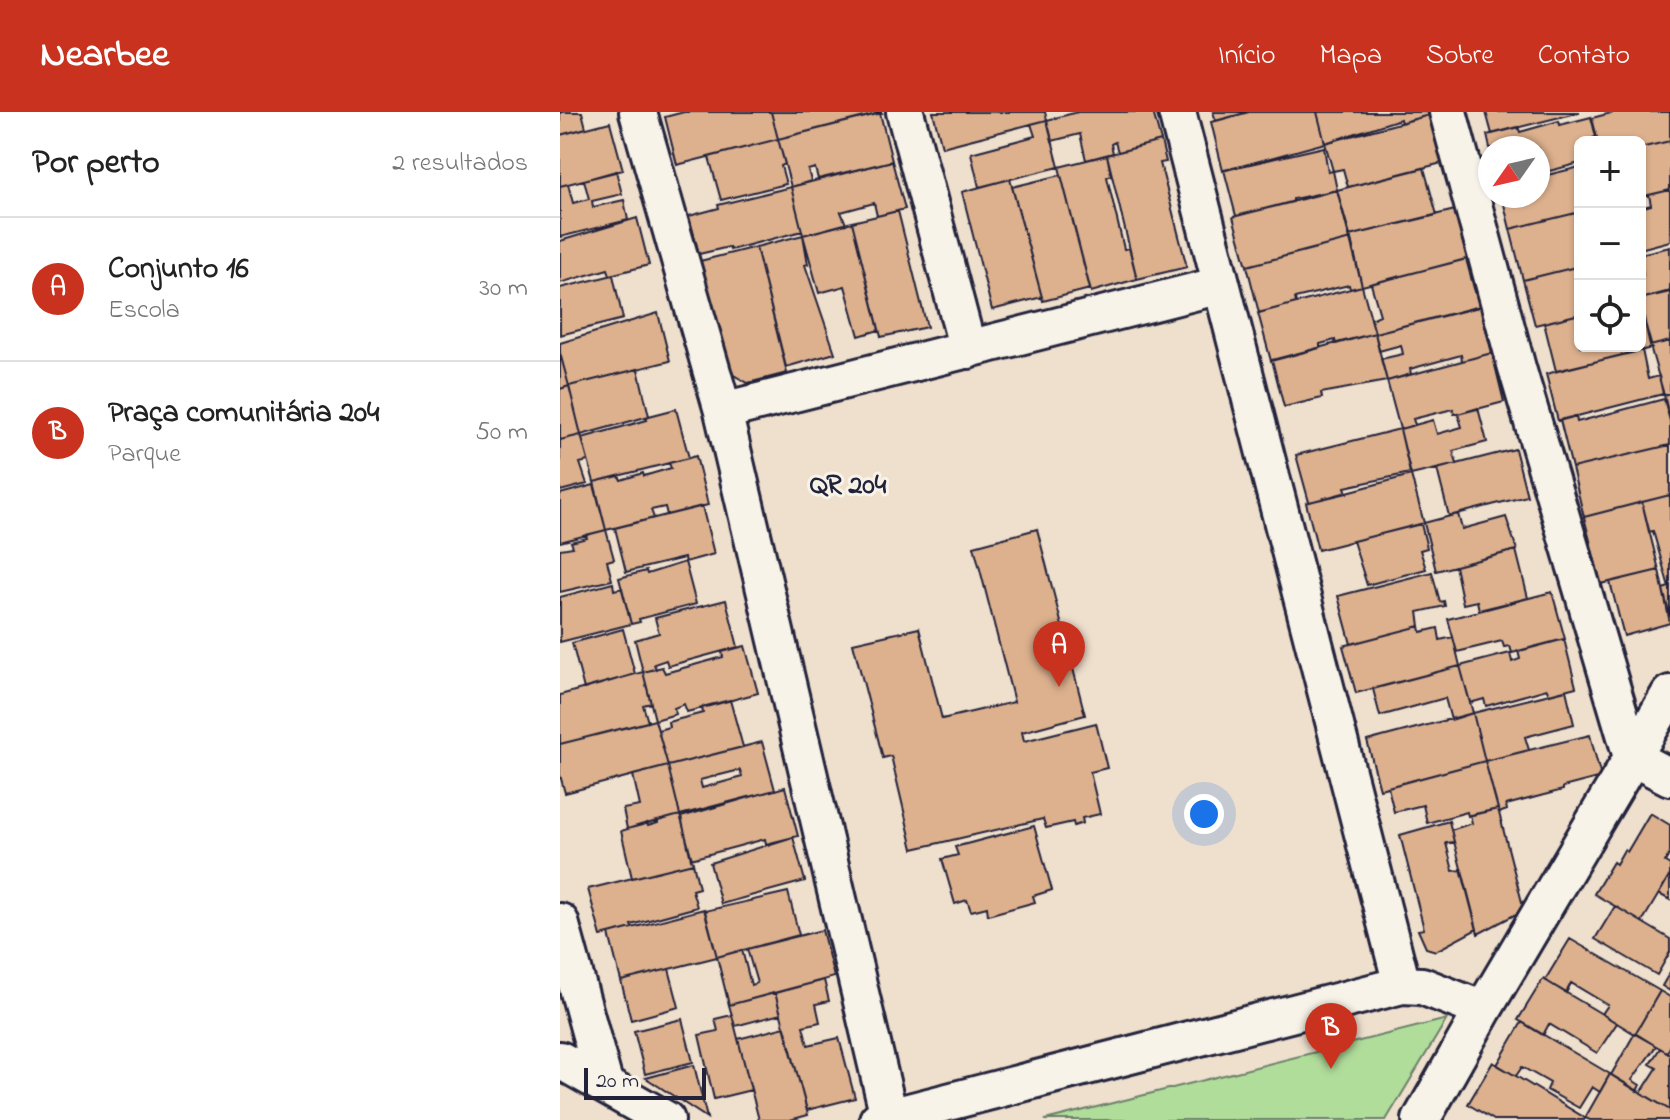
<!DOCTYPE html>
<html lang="pt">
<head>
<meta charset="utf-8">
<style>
  :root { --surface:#fff; --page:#f6f6f6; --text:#222; --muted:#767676; --line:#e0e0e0; --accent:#c8321e }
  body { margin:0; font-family:"Indie Flower",sans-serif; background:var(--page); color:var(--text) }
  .controls { position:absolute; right:24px; top:24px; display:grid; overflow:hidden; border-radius:12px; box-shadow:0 2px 6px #0004 }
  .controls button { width:72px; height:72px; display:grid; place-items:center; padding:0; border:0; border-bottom:2px solid var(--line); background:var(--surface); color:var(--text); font:40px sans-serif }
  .compass { position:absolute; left:918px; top:24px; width:72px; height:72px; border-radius:50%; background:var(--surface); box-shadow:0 2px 6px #0004; rotate:236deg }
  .scale { position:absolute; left:24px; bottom:20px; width:122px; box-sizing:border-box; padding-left:8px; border:4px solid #22223b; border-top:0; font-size:22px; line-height:28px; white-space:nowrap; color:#22223b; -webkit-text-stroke:6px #f7f3e8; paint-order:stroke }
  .you { position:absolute; left:644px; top:702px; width:28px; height:28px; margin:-20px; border:6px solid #fff; border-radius:50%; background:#1a73e8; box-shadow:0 0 0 12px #1a73e833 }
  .badge { display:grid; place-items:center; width:52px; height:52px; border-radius:50%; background:var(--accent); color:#fff; font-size:26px; font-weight:700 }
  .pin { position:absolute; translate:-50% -66px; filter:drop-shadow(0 2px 4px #0008) }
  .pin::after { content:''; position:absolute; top:42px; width:28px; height:24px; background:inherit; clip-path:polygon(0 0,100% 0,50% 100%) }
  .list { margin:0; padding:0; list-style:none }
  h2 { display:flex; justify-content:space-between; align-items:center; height:104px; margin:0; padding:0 32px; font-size:34px }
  h2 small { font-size:26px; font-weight:400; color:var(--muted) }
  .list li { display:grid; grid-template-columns:52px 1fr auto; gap:24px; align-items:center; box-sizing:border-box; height:144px; padding:0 32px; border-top:2px solid var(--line) }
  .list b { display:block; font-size:30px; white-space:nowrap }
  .list p { margin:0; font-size:26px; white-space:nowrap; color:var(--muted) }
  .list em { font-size:26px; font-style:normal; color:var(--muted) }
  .icon { flex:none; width:44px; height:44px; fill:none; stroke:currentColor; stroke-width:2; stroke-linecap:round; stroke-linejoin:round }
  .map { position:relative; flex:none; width:1110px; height:1008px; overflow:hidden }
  header { display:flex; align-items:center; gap:48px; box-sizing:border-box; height:112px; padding:0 40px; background:var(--accent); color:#fff }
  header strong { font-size:38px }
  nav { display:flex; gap:44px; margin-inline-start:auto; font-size:28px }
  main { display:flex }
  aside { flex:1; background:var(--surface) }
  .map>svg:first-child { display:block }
  .green { fill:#b1dd9b; stroke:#6a806b; stroke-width:2 }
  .building { fill:#ddb18e; stroke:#22223b; stroke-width:2; fill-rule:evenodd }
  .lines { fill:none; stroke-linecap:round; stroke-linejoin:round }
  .minor-casing { stroke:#22223b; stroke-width:42 }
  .minor { stroke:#f7f3e8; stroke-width:36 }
  .labels { text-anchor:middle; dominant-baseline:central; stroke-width:6; stroke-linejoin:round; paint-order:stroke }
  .neighbourhood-label { font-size:28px; font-weight:bold; fill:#22223b; stroke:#f7f3e8 }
</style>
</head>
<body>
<header>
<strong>Nearbee</strong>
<nav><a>Início</a><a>Mapa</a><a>Sobre</a><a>Contato</a></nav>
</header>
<main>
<aside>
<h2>Por perto<small>2 resultados</small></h2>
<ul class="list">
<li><span class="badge">A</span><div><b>Conjunto 16</b><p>Escola</p></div><em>30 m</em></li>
<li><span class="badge">B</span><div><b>Praça comunitária 204</b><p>Parque</p></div><em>50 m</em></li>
</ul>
</aside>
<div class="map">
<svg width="1110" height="1008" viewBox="0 0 1110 1008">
  <rect width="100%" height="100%" fill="#efdfcd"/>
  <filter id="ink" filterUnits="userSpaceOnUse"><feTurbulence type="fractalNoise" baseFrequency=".0125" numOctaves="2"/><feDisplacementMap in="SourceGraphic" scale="16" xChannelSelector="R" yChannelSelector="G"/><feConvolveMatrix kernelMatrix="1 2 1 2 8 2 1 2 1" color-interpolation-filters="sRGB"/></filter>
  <g filter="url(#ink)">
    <path class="green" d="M887 907 826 1008H485Z"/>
    <path class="building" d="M0 0H22L26 16 0 23Z
      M124 0H211L218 27 117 53 105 5Z
      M211 0H321L322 1 218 27Z
      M373 0H485L487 8 382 35Z
      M518 0H593L601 29 558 40 555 30 551 32 553 41 526 48 520 22 492 29 487 8Z
      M653 0H689L656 9Z
      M689 0H757L765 31 663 59 651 10Z
      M757 0H868L869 3 841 11 840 7 765 31Z
      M926 0H1020L932 22Z
      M1055 0H1110V29L1080 36V30H1038L1032 6Z
      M320 1 332 49 258 67 255 56 248 58 251 69 231 75 218 27Z
      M869 3 882 51 788 75 783 57 773 59 765 31Z
      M1031 5 1036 25 1033 26 1034 30H1020V51L978 62V36H930L927 23 958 15 960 20 999 9 1000 13Z
      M487 8 499 55 419 75 411 41 475 24 471 12Z
      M50 10 63 58 0 74V23Z
      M218 27 225 52 221 54 226 72 161 88 149 45Z
      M601 29 606 50 600 51 627 155 577 167 547 43Z
      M1110 29V78L1080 85V36Z
      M764 35 768 60 773 59 777 78 733 87V90L676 104 664 58Z
      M547 43 551 63 547 65 564 137 569 136 577 167 531 180 499 55Z
      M332 49 345 97 317 104 314 91 281 100 286 112 243 123 231 75Z
      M1020 55V100L950 117 942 84H978V62L979 65Z
      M864 56 877 103 789 124 777 78Z
      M56 59 62 82 32 89 33 95 64 88 68 108 0 125V74L8 72 13 91 29 87 24 68Z
      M501 63 530 177 483 189 452 75Z
      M450 67 482 185 432 198 402 80Z
      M231 75 242 119 170 138 169 135 139 142 129 104 159 96 158 93Z
      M777 78 791 127 687 154 673 105Z
      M1110 78V129L1080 137V96L1091 93 1089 83Z
      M895 98 907 147 802 174 789 124Z
      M338 99 367 215 321 225 292 110Z
      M1020 100V154L963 168 950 117Z
      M77 106 89 153 50 163 48 157 0 171V129Z
      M292 110 319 218 299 224 285 174 259 181 243 123Z
      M243 123 248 152 245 153 275 241 226 255 196 135Z
      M791 127 802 174 790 177 789 173 735 186 736 191 699 201 687 154Z
      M196 135 227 261 188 271 170 261 140 149Z
      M1110 135V179L1080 187V163H1083L1080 142Z
      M906 147 919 195 815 221 811 207 820 203 811 172Z
      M1020 154V202L975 213 963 168Z
      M53 163 63 207 0 223V176Z
      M802 174 815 221 776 232 775 228 760 232V236L711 249 698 201Z
      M1110 180V229L1090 234 1080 187Z
      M1080 193 1092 236 996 259 984 211 1020 202V234H1080Z
      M920 194 932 241 902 249 901 243 850 257 851 262 827 269 821 247 843 242 841 233 819 239 815 221Z
      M98 201 110 249 9 274 0 241V231Z
      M815 221 827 269 761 281 762 286 724 295 712 248Z
      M1110 229V281L1104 283 1090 234Z
      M1082 238 1088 267 1099 264 1103 282 998 309 986 262Z
      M0 241 9 274 0 277Z
      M932 241 944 290 898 302H894L893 297 853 307 855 313 840 317 827 269Z
      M78 257 89 304 21 323 9 274Z
      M9 274 21 323 0 328V277Z
      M1110 281V308L1104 283Z
      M1104 287 1110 309V333L1012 356 1000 308 1016 304 1017 310Z
      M918 296 927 330 893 339 897 352 851 363 840 317 873 308 877 322 902 315 898 302Z
      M116 297 129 346 34 370 22 326 87 308 86 306 89 304Z
      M840 317 850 361 785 375 787 381 749 390 736 343Z
      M21 323 28 349 20 351 27 372 0 379V328Z
      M1110 333V383L1024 405 1012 356Z
      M955 337 967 384 889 404 877 357Z
      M136 344 148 393 107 403 105 395 91 398 94 406 46 418 34 370 59 364 61 368 83 361 84 364 111 356 109 351Z
      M851 363 864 411 758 438 746 391Z
      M34 373 46 418 0 430V382Z
      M1110 383V505L1103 477 1109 475 1093 419 1089 420 1082 390Z
      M1082 390 1099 458 1041 472 1024 405Z
      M142 394 154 442 125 450 124 446 66 460 55 416Z
      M898 402 902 417 946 405 957 438 876 459 864 411Z
      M861 412 867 436 860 438 866 457 807 473 793 429Z
      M477 417 525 603 462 620 464 629 536 611 547 656 530 660 540 702 522 706 523 711 514 714 513 710 486 716 483 707 353 737 331 644 323 646 293 531 359 516 382 607 454 590 414 434Z
      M46 418 54 447 47 449 52 468 0 480V437L13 435 11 430 27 426 26 423Z
      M956 438 968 486 919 498 917 489 903 492 895 454Z
      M125 450 136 492 79 507 80 510 71 512 59 466 86 459 87 462Z
      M1099 458 1110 511 1064 524 1050 470Z
      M872 460 880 490 884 489 885 494 858 500 860 514 791 532 778 484Z
      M53 471 54 478 62 476 71 512 0 530V485Z
      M992 480 1005 527 952 541 950 534 944 535 942 529 897 540 888 507Z
      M166 488 178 535 108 554 106 548 94 552 96 557 83 560 75 528 99 521 95 506Z
      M860 514 861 520 878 516 880 528 893 525 900 554 796 581 783 534Z
      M63 517 75 562 24 577 12 531Z
      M1004 527 1016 575 989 582 987 577 926 594 924 587 910 591 900 554 950 541 952 550 960 547 958 539Z
      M185 534 198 581 127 600 124 592 114 596 116 602 95 608 83 560 102 555 105 561 163 545 162 540Z
      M900 554 913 601 891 608 885 586 820 604 813 577Z
      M83 560 91 591 83 593 88 610 0 632V583Z
      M1006 578 1014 612 965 625 969 638 925 649 913 601Z
      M170 588 183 635 108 654 98 618 109 615 108 610 143 601 142 595Z
      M913 601 925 649 820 677 807 629Z
      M95 608 108 654 5 681 0 663V632Z
      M1030 623 1041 665 1003 675V678L946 693 947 698 939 701 925 649Z
      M202 630 215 678 120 703 108 654ZM180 658 182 665 142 676 140 668Z
      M925 649 938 697 908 704 907 700 867 711 863 693 834 700 828 675Z
      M108 654 120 703 67 717 63 697 80 694 73 663Z
      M225 675 238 724 206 732 205 727 131 747 121 705Z
      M938 697 964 798 918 822 891 718 912 711 910 703Z
      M1090 701 1110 713V741L1105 750 1110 753V763L1082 810 1034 782 1053 750 1056 752 1064 738 1067 740Z
      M120 703 133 751 72 766 61 719 87 711 88 714 98 711V709Z
      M889 709 894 730 886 731 893 759 902 758 917 817 876 839 866 836 858 818 864 817 840 723Z
      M474 714 492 778 473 784 475 790 428 803 427 795 411 799 407 788 395 792 382 747 398 743 395 735Z
      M233 725 245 769 161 792 150 751Z
      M133 751 139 776 132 778 137 795 71 813 72 816 41 824 28 777Z
      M1110 763V788L1099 782Z
      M228 780 239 823 157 845 145 799Z
      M1055 794 1110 827V840L1097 863 1035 827Z
      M144 797 157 845 61 869 49 822Z
      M262 818 274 865 169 893 157 845 182 838 191 873 197 871 187 837Z
      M1010 827 1100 879 1075 922 1042 902 1048 893 1011 871 1006 881 985 868Z
      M109 857 119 895 71 908 61 869Z
      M1110 860V879L1102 874Z
      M983 867 1057 911 1037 941 989 912 983 923 958 908Z
      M264 868 269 889 256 892 260 910 243 914 248 933 279 926 295 986 247 998 215 881Z
      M1100 879 1110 885V935L1107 940 1075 922Z
      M215 881 221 902 175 914 169 893Z
      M172 903 191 978 154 987 139 923 158 919 155 907Z
      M122 907 133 950 85 962 74 919Z
      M962 910 1050 962 1040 980 1032 975 1019 996 987 978 990 971 962 955 956 964 937 953Z
      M225 915 248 1003 230 1008H199L178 927Z
      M1075 921 1096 934 1072 968 1080 973 1077 979 1051 963Z
      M1100 936 1110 942V998L1081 981 1097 956 1090 952Z
      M933 950 1025 1006 1024 1008H934L911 994 908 992Z
      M134 953 147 1006 86 966Z
      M1050 962 1110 998V1008H1030L1025 1006Z"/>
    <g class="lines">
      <defs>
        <path id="minor" d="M78 0 163 299 329 1004
          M345 0 408 238
          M617 0 842 873 862 874 923 898
          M888 0 957 256 1072 645 1110 665
          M163 299 661 173
          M0 810 44 971
          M0 948 106 1008
          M318 1008 842 873
          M861 1008 923 898 1110 582"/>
      </defs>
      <use href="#minor" class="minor-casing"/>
      <use href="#minor" class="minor"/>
    </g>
  </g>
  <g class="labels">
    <g class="neighbourhood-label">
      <text x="288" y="374">QR 204</text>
    </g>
  </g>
</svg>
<div class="controls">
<button>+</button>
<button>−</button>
<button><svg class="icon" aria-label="locate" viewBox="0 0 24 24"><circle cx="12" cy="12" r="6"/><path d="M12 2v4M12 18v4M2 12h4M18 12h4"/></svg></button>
</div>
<svg class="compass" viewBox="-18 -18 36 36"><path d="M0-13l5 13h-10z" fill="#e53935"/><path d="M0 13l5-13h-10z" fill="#767676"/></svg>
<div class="scale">20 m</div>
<div class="you"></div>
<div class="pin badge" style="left:499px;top:575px">A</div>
<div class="pin badge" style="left:771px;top:957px">B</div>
</div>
</main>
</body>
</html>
